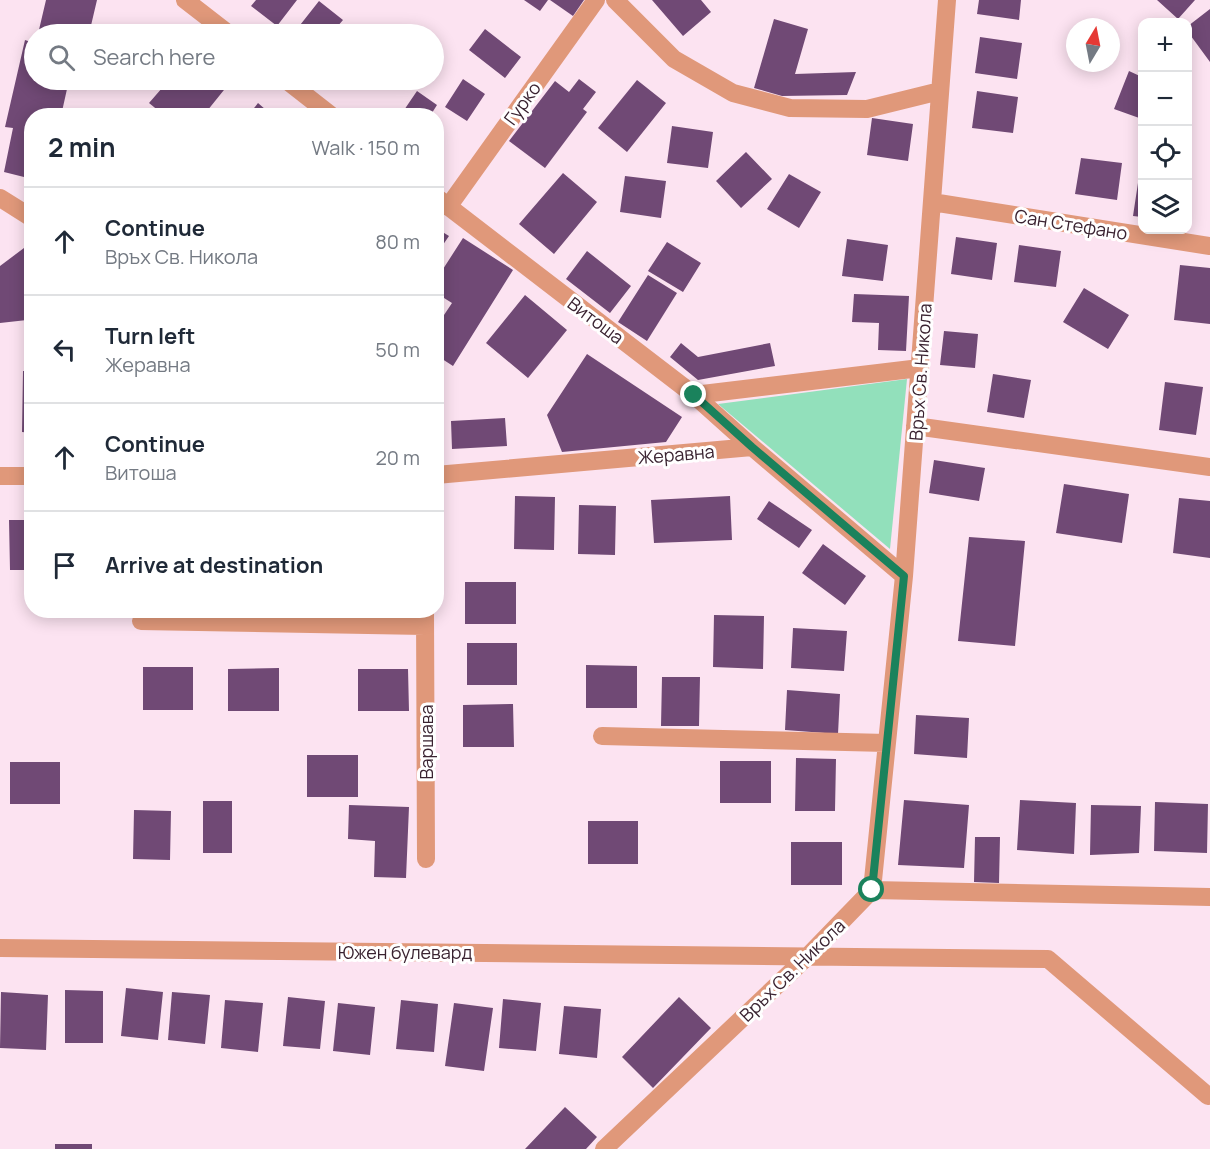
<!DOCTYPE html>
<html lang="en">
<head>
<meta charset="utf-8">
<style>
  :root { --surface:#fff; --page:#f2f2f3; --text:#1f2937; --muted:#747a83; --line:#e0e1e3 }
  body { margin:0; font-family:Manrope,sans-serif; background:var(--page); color:var(--text) }
  .controls { position:absolute; right:18px; top:18px; display:grid; overflow:hidden; border-radius:12px; box-shadow:0 3px 15px #0003 }
  .controls button { width:54px; height:54px; display:grid; place-items:center; padding:0; border:0; border-bottom:2px solid var(--line); background:var(--surface); color:var(--text); font:30px sans-serif }
  .compass { position:absolute; left:1066px; top:18px; width:54px; height:54px; border-radius:50%; background:var(--surface); box-shadow:0 3px 15px #0003; rotate:10deg }
  .stop { position:absolute; width:18px; height:18px; margin:-14px; border:4px solid #1a825c; border-radius:50%; background:#fff }
  .stop.end { background:#1a825c; border-color:#fff; box-shadow:0 2px 6px #0008 }
  .list { margin:0; padding:0; list-style:none }
  h2 { display:flex; justify-content:space-between; align-items:center; height:78px; margin:0; padding:0 24px; font-size:26px }
  h2 small { font-size:20px; font-weight:400; color:var(--muted) }
  .list li { display:grid; grid-template-columns:39px 1fr auto; gap:18px; align-items:center; box-sizing:border-box; height:108px; padding:0 24px; border-top:2px solid var(--line) }
  .list b { display:block; font-size:22px; white-space:nowrap }
  .list p { margin:0; font-size:20px; white-space:nowrap; color:var(--muted) }
  .list em { font-size:20px; font-style:normal; color:var(--muted) }
  .icon { flex:none; width:33px; height:33px; fill:none; stroke:currentColor; stroke-width:2; stroke-linecap:round; stroke-linejoin:round }
  .map { position:relative; flex:none; width:1210px; height:1149px; overflow:hidden }
  .search { position:absolute; background:var(--surface); box-shadow:0 3px 15px #0003; left:24px; top:24px; width:420px; height:66px; display:flex; align-items:center; gap:15px; box-sizing:border-box; padding:0 21px; border-radius:33px; color:var(--muted); font-size:22px }
  .panel { position:absolute; background:var(--surface); box-shadow:0 3px 15px #0003; left:24px; top:108px; width:420px; height:510px; border-radius:24px }
  .map>svg:first-child { display:block }
  .park { fill:#92e0bb }
  .building { fill:#704975 }
  .lines { fill:none; stroke-linecap:round; stroke-linejoin:round }
  .street { stroke:#e0987a; stroke-width:18 }
  .route { stroke:#1a825c; stroke-width:8 }
  .labels { text-anchor:middle; dominant-baseline:central; stroke-width:6; stroke-linejoin:round; paint-order:stroke }
  .street-label { font-size:18px; fill:#3a2331; stroke:#fff }
</style>
</head>
<body>
<div class="map">
<svg width="1210" height="1149" viewBox="0 0 1210 1149">
  <rect width="100%" height="100%" fill="#fce3f1"/>
  <path class="park" d="M907 379 890 549 718 404Z"/>
  <path class="building" d="M46 0H97L89 34H38Z
    M256 0H297L277 26 251 6Z
    M524 0H548L540 11Z
    M550 0H584L573 16Z
    M652 0H701L711 12 683 36Z
    M979 0H1021L1019 20 977 14Z
    M1157 0H1195L1178 19Z
    M319 1 343 20 331 34H293Z
    M1210 9V62L1188 32V26Z
    M774 19 808 29 795 74 856 72 847 95 782 96 754 88Z
    M485 29 521 57 505 78 469 50Z
    M980 37 1022 43 1017 79 975 73Z
    M25 40 34 43V80H69L61 116H32V179L4 172 13 128 5 127Z
    M1129 71 1142 77V119L1114 109Z
    M463 79 485 94 467 121 445 107Z
    M579 79 596 92 583 109 587 112 545 168 509 141 555 81 569 92Z
    M169 80H232L203 116H165L149 103Z
    M637 80 666 103 627 152 598 128Z
    M417 91 437 105 430 116H400Z
    M977 91 1018 97 1013 133 972 128Z
    M258 103 273 116H248Z
    M872 118 913 124 908 161 867 155Z
    M672 126 713 132 708 168 667 163Z
    M746 152 772 179 741 208 716 181Z
    M1081 158 1122 163 1117 200 1075 194Z
    M1141 163H1142V217L1133 216Z
    M563 173 597 202 554 254 519 224Z
    M789 174 821 192 799 228 767 209Z
    M625 176 666 181 661 218 620 212Z
    M436 228 449 236 436 255Z
    M956 237 997 243 992 280 951 274Z
    M463 238 513 270 453 366 436 355V327L452 303 436 293V280Z
    M847 239 888 245 883 281 842 276Z
    M32 242V295L25 300 27 320 0 323V266Z
    M667 242 701 263 683 292 648 271Z
    M1019 245 1061 251 1056 287 1014 282Z
    M587 251 631 286 610 313 566 279Z
    M1180 265 1210 268V324L1174 320Z
    M648 275 677 293 647 341 618 322Z
    M1084 288 1129 315 1108 349 1063 322Z
    M854 294 909 296 906 351 878 350 879 323 852 322Z
    M525 295 567 330 528 378 486 343Z
    M944 331 978 334 975 368 940 365Z
    M681 343 698 357 770 343 775 366 698 380 670 357Z
    M587 354 682 417 666 442 562 452 547 415Z
    M23 371H32V433L22 432Z
    M993 374 1031 380 1024 418 987 412Z
    M1165 382 1203 387 1196 435 1159 430Z
    M505 418 507 446 452 449 451 421Z
    M934 460 985 468 979 501 929 493Z
    M1064 484 1129 494 1122 543 1056 533Z
    M515 496 555 497 554 550 514 549Z
    M730 496 732 540 654 543 651 500Z
    M1179 498 1210 501V558L1173 553Z
    M769 501 812 530 799 548 757 519Z
    M579 505 616 506 615 555 578 554Z
    M9 520H32V570H10Z
    M969 537 1025 541 1015 646 958 641Z
    M823 544 866 576 845 605 802 573Z
    M465 582H516V624H465Z
    M714 615 764 616 763 669 713 667Z
    M793 628 847 631 844 671 791 668Z
    M467 643H517V685H467Z
    M586 665 637 666V708H586Z
    M143 667H193V710H143Z
    M279 668V711H228V669Z
    M358 669H408L409 711H358Z
    M662 677H700L699 726H661Z
    M787 690 840 694 838 734 785 730Z
    M513 704 514 747H463V705Z
    M916 715 969 718 967 758 914 754Z
    M307 755H358V797H307Z
    M796 758 836 759 835 811H795Z
    M720 761H771V803H720Z
    M10 762H60V804H10Z
    M904 800 969 805 964 868 898 865Z
    M1020 800 1076 803 1074 854 1017 850Z
    M203 801H232V853H203Z
    M1155 802 1208 804 1207 853 1154 851Z
    M349 805 409 807 406 878 374 877 375 841 348 839Z
    M1091 805 1141 806 1139 853 1090 855Z
    M134 810 171 811 170 860 133 859Z
    M588 821H638V864H588Z
    M975 837H1000L999 883 974 882Z
    M791 842H842V885H791Z
    M126 988 163 992 158 1040 121 1036Z
    M65 990 103 991V1043H65Z
    M1 992 48 995 46 1050 0 1048Z
    M172 992 210 995 205 1044 168 1040Z
    M288 997 325 1001 320 1049 283 1046Z
    M679 997 711 1028 653 1088 622 1057Z
    M503 999 541 1003 536 1051 499 1048Z
    M225 1000 263 1003 258 1052 221 1048Z
    M401 1000 438 1004 434 1052 396 1049Z
    M338 1003 375 1007 370 1055 333 1051Z
    M454 1003 493 1008 484 1071 445 1066Z
    M564 1006 601 1009 597 1058 559 1054Z
    M565 1107 597 1137 586 1149H525Z
    M55 1144H92V1149H55Z"/>
  <g class="lines">
    <path class="street" d="M185 0 229 34
      M615 0 674 59 733 93 790 108 867 109 940 91
      M286 80 332 116
      M436 197 694 395 752 447 904 576
      M0 198 32 218
      M932 202 1210 246
      M448 207 596 0
      M694 395 920 368
      M915 426 1210 467
      M436 475 752 447
      M0 476H32
      M425 610 426 859
      M141 621 425 626
      M602 736 887 743
      M872 890 1210 897
      M0 948 1048 959 1208 1096
      M604 1149 809 955 872 890 904 576 947 0"/>
  </g>
  <g class="lines">
    <path class="route" d="M694 395 752 447 904 576 872 890"/>
  </g>
  <g class="labels">
    <g class="street-label">
      <text transform="translate(522 103) rotate(-54)">Гурко</text>
      <text transform="translate(1071 224) rotate(9)">Сан Стефано</text>
      <text transform="translate(596 320) rotate(37)">Витоша</text>
      <text transform="translate(920 372) rotate(-86)">Връх Св. Никола</text>
      <text transform="translate(676 454) rotate(-5)">Жеравна</text>
      <text transform="translate(426 742) rotate(-90)">Варшава</text>
      <text x="405" y="952">Южен булевард</text>
      <text transform="translate(792 970) rotate(-44)">Връх Св. Никола</text>
    </g>
  </g>
</svg>
<div class="controls">
<button>+</button>
<button>−</button>
<button><svg class="icon" aria-label="locate" viewBox="0 0 24 24"><circle cx="12" cy="12" r="6"/><path d="M12 2v4M12 18v4M2 12h4M18 12h4"/></svg></button>
<button><svg class="icon" aria-label="layers" viewBox="0 0 24 24"><path d="M12 4l9 5-9 5-9-5zM3 14l9 5 9-5"/></svg></button>
</div>
<svg class="compass" viewBox="-18 -18 36 36"><path d="M0-13l5 13h-10z" fill="#e53935"/><path d="M0 13l5-13h-10z" fill="#747a83"/></svg>
<div class="stop" style="left:872px;top:890px"></div>
<div class="stop end" style="left:694px;top:395px"></div>
<div class="search"><svg class="icon" aria-label="search" viewBox="0 0 24 24"><circle cx="10" cy="10" r="6"/><path d="M15 15l6 6"/></svg>Search here</div>
<section class="panel">
<h2>2 min<small>Walk · 150 m</small></h2>
<ul class="list">
<li><svg class="icon" aria-label="ahead" viewBox="0 0 24 24"><path d="M12 20V5M6 11l6-6 6 6"/></svg><div><b>Continue</b><p>Връх Св. Никола</p></div><em>80 m</em></li>
<li><svg class="icon" aria-label="left" viewBox="0 0 24 24"><path d="M17 20v-9H6M10 6l-5 5 5 5"/></svg><div><b>Turn left</b><p>Жеравна</p></div><em>50 m</em></li>
<li><svg class="icon" aria-label="ahead" viewBox="0 0 24 24"><path d="M12 20V5M6 11l6-6 6 6"/></svg><div><b>Continue</b><p>Витоша</p></div><em>20 m</em></li>
<li><svg class="icon" aria-label="arrive" viewBox="0 0 24 24"><path d="M6 21V4h12l-3 4 3 4H6"/></svg><div><b>Arrive at destination</b></div></li>
</ul>
</section>
</div>
</body>
</html>
